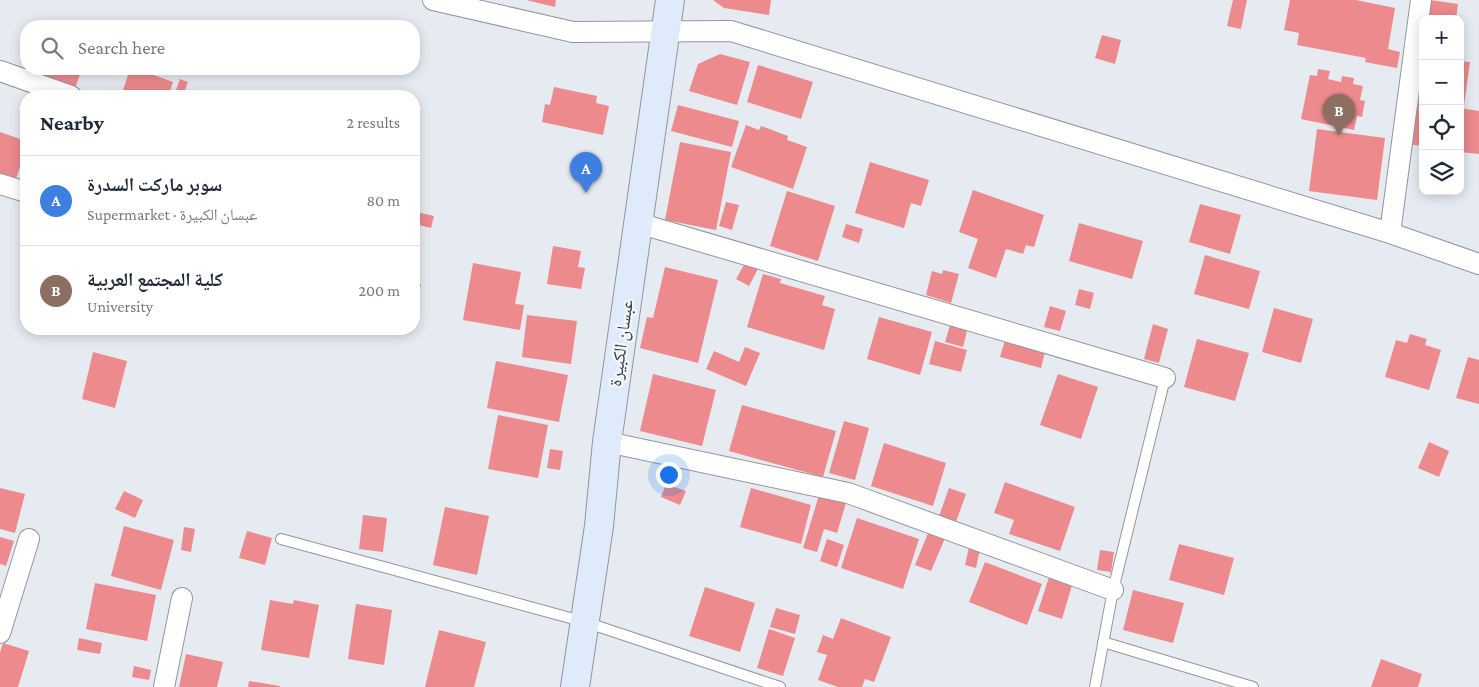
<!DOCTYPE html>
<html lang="en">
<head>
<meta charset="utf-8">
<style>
  :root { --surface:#fff; --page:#f6f6f7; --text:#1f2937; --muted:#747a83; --line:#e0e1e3; --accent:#0b8043 }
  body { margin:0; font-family:"Crimson Pro","Noto Naskh Arabic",serif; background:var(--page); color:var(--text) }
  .controls { position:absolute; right:15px; top:15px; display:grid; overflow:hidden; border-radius:10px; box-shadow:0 2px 12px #0003 }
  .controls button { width:45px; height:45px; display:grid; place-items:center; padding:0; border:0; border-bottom:1px solid var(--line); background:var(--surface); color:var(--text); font:25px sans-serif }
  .you { position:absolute; left:668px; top:474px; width:18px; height:18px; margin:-12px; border:4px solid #fff; border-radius:50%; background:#1a73e8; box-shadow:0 0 0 8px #1a73e833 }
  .badge { display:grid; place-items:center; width:32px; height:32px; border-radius:50%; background:var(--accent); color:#fff; font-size:16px; font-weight:700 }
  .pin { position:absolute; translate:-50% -41px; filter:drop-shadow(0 1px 2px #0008) }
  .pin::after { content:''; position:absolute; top:26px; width:18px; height:15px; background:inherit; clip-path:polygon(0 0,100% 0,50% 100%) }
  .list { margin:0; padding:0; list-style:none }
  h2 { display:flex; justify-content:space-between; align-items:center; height:65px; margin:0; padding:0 20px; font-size:21px }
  h2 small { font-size:16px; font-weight:400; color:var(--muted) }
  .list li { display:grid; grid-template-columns:32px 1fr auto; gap:15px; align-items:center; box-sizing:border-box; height:90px; padding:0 20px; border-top:1px solid var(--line) }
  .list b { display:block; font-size:19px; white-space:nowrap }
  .list p { margin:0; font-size:16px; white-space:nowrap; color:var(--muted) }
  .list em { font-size:16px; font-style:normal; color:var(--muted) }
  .icon { flex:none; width:28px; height:28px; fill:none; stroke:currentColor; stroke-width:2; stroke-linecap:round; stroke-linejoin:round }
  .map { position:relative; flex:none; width:1479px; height:687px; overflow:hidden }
  .search { position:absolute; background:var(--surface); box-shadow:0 2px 12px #0003; left:20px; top:20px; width:400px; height:55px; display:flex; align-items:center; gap:12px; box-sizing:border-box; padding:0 18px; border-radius:20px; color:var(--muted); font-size:19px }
  .panel { position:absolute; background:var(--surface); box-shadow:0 2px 12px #0003; left:20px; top:90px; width:400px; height:245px; border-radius:20px }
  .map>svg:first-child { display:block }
  .building { fill:#ec8a8e }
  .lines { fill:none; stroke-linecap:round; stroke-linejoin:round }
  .service-casing { stroke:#92969c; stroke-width:12 }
  .minor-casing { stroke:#92969c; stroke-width:22 }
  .secondary-casing { stroke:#92969c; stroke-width:30 }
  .service { stroke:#fff; stroke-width:10 }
  .minor { stroke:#fff; stroke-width:20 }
  .secondary { stroke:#dfebfa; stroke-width:28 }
  .labels { text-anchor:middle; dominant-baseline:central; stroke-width:4.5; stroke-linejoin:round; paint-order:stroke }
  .street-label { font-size:18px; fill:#3b3c3f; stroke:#f3f8fe }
</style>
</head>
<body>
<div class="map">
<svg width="1479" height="687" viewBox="0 0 1479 687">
  <rect width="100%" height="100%" fill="#e6ebf1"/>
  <path class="building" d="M526 0H556L555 7Z
    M713 0H771L769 15 724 8Z
    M1233 0H1247L1241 29 1227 26Z
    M1290 0H1356L1395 8 1388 49 1400 52 1397 68 1365 62 1366 58 1297 45 1299 33 1284 30Z
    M1430 0 1458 4 1456 19H1425Z
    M1102 35 1121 40 1115 64 1095 58Z
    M720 54 750 62 737 105 689 91 698 64Z
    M1423 56V100L1414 99Z
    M1460 61 1470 62 1464 106 1460 105Z
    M758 65 813 82 801 119 747 102Z
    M36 69H82L74 91 33 76Z
    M130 69H137L173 82 169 94 173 96H121Z
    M1318 69 1330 71 1328 79 1341 82 1342 76 1354 78 1353 84 1363 86 1360 100 1365 101 1362 117 1357 116 1354 130 1301 119 1310 75 1317 76Z
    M180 79 188 82 184 93 176 90Z
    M554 87 597 96 596 103 609 106 603 135 542 122 545 104 550 105Z
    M1413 102 1423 103V146L1407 144Z
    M678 105 739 121 732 147 671 131Z
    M1460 108 1479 111V154L1460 152Z
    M746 125 759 130 761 126 788 136 787 140 807 147 793 189 731 167Z
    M1317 129 1385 138 1377 200 1309 191Z
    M0 132 26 141V148L15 182 0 177Z
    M680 142 731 152 716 230 665 220Z
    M870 162 929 180 921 206 911 203 904 228 855 213Z
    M973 190 1044 215 1034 247 1026 245 1023 254 1006 249 996 278 968 268 978 239 959 232Z
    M787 191 835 206 818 261 770 246Z
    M726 202 739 205 732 230 719 226Z
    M1200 204 1241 215 1230 254 1189 242Z
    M417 212 434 216 431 228 415 224Z
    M1079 223 1143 241 1132 279 1069 261Z
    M846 224 863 229 859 243 842 237Z
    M553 246 581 251 578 267 585 268 581 289 547 284Z
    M1205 255 1260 271 1249 309 1194 294Z
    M746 261 759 267 749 286 736 279Z
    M473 263 521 272 515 304 524 305 520 330 463 320Z
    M665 267 718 280 698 363 640 348 647 317 653 318Z
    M943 270 959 274 951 303 926 295 932 271 942 274Z
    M763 274 781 279 780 283 825 296 822 305 835 309 824 350 747 327Z
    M414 283 421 284 415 317H414Z
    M1079 289 1094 293 1090 309 1075 305Z
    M1050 306 1066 311 1060 331 1044 327Z
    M1274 308 1313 319 1301 363 1262 352Z
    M527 315 577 321 571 364 522 357Z
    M879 317 932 332 920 375 867 359Z
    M951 322 968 327 963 347 945 342Z
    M1153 324 1168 329 1159 363 1144 359Z
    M1410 334 1427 339 1425 345 1441 350 1429 390 1385 377 1396 340 1407 343Z
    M1006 337 1046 348 1041 368 1000 357Z
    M1197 339 1249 353 1235 401 1184 387Z
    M935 341 967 350 961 372 929 364Z
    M745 347 760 353 746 386 706 369 714 351 739 362Z
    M93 352 127 361 115 408 82 399Z
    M1468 357 1479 360V404L1456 398Z
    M496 361 568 375 559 422 487 408Z
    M653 374 716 390 702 446 640 431Z
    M1058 374 1098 387 1081 439 1040 425Z
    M742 405 836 431 823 477 729 451Z
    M498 415 548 425 538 478 488 469Z
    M844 421 869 428 855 480 829 473Z
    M1429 442 1449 451 1439 477 1418 468Z
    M884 443 946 463 933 506 871 486Z
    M550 449 563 451 560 470 547 468Z
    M1005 482 1075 507 1060 551 1009 534 1014 520 994 513Z
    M666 484 686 491 680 505 661 497Z
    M0 488 25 494 15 533 0 529Z
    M751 488 811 505 801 544 740 527Z
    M949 488 966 494 956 522 939 516Z
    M124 491 143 500 135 518 115 509Z
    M819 495 846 503 837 533 824 529 817 552 803 548Z
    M445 507 489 516 477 575 433 565Z
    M363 515 387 518 383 552 359 549Z
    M857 518 919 539 903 589 841 568Z
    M124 526 174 540 161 590 111 576Z
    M184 527 195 529 191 552 181 550Z
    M247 531 272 538 265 565 239 558Z
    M929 531 945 538 931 571 915 565Z
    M0 537 14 541 6 566 0 564Z
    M827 539 844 545 837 567 820 561Z
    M1179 544 1234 558 1224 595 1169 580Z
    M969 547 980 549 976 568 965 565Z
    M1100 550 1114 552 1111 572 1097 570Z
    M985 562 1042 584 1027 625 969 602Z
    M1050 574 1073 582 1062 619 1038 611Z
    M95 583 156 595 147 641 86 629Z
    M705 587 755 603 740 652 689 636Z
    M1133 590 1184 603 1173 643 1123 630Z
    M270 600 293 604 294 600 319 605 309 658 261 650Z
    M356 604 392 610 384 665 348 659Z
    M776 608 800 615 795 634 770 627Z
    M841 618 891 637 874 682 865 679 862 687H838L818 680 827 655 817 652 823 635 833 639Z
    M769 629 795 638 783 676 757 668Z
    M439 630 486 642 474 687H425Z
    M79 638 102 643 100 654 77 650Z
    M3 643 29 651 18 687H0V653Z
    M186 654 223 662 217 687H179Z
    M1381 659 1422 674 1418 687H1371Z
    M134 666 151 670 149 680 132 677Z
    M249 681 280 686V687H248Z"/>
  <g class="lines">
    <defs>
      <path id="service" d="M281 539 585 622 780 687
        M1103 642 1253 687
        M1095 687 1113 590 1165 378"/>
      <path id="minor" d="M433 0 573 32 731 31 1390 233 1479 264
        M0 71 71 96
        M0 184 26 192
        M638 223 1165 378
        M1390 233 1421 0
        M607 442 848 493 1113 590
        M0 633 29 539
        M164 687 182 598"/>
      <path id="secondary" d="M575 687 599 526 607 442 670 0"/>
    </defs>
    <use href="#service" class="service-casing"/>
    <use href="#minor" class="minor-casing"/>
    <use href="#secondary" class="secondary-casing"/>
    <use href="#service" class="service"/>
    <use href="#minor" class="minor"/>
    <use href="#secondary" class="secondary"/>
  </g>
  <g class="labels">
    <g class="street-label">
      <text transform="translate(621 343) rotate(-82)">عبسان الكبيرة</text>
    </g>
  </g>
</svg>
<div class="controls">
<button>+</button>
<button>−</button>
<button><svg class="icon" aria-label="locate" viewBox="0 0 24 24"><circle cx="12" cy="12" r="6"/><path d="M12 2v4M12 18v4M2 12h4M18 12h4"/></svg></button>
<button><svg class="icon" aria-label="layers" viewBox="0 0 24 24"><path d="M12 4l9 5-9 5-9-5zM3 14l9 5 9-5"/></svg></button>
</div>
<div class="you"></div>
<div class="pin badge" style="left:586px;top:193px;background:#3f7fe0">A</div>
<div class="pin badge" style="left:1339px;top:135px;background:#8d6e63">B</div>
<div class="search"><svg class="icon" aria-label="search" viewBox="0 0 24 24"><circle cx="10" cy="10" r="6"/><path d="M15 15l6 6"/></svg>Search here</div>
<section class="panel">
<h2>Nearby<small>2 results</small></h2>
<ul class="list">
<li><span class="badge" style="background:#3f7fe0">A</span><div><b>سوبر ماركت السدرة</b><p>Supermarket · عبسان الكبيرة</p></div><em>80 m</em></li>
<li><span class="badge" style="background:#8d6e63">B</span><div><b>كلية المجتمع العربية</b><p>University</p></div><em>200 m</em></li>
</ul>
</section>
</div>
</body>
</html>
